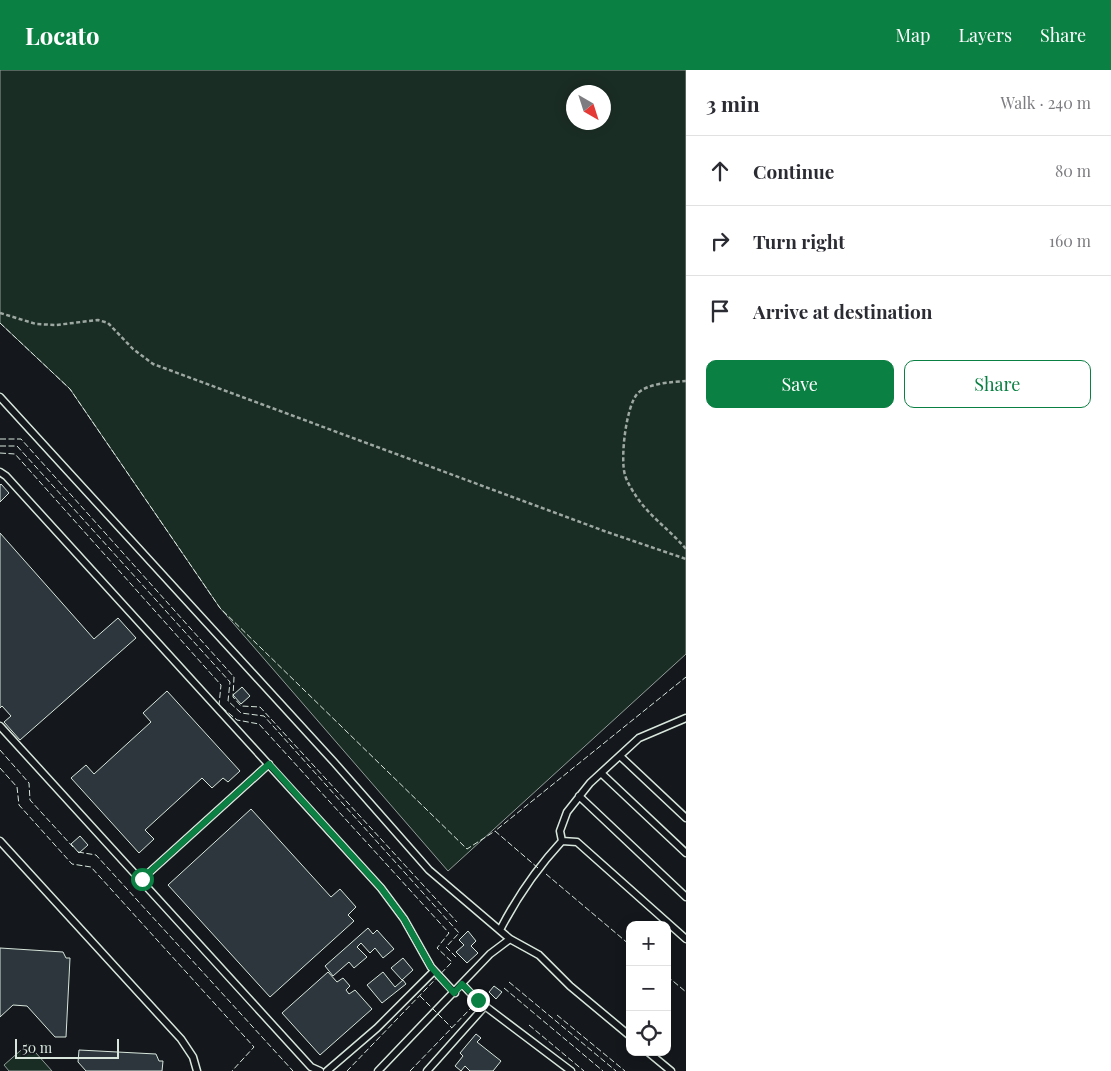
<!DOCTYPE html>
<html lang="en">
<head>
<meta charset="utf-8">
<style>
  :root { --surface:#fff; --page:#f2f2f3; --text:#2b2b33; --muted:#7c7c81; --line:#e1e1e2; --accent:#0b8043 }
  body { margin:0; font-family:"Playfair Display",serif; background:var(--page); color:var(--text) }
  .controls { position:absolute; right:15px; bottom:15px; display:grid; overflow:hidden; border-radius:10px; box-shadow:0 2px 12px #0003 }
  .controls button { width:45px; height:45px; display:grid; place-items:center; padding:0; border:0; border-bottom:1px solid var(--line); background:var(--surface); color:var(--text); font:25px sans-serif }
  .compass { position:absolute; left:566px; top:15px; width:45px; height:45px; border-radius:50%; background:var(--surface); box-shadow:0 2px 12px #0003; rotate:141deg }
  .scale { position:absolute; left:15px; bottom:12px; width:104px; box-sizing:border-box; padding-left:5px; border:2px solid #d8e6dc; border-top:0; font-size:14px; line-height:18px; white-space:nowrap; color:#d8e6dc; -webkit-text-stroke:4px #14181c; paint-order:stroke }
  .stop { position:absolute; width:15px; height:15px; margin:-11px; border:4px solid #0b8043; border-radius:50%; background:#fff }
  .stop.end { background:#0b8043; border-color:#fff; box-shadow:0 1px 5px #0008 }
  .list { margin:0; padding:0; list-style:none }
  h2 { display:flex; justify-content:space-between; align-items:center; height:65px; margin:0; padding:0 20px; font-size:21px }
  h2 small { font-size:16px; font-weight:400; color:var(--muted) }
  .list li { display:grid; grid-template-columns:32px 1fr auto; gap:15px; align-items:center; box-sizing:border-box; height:70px; padding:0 20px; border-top:1px solid var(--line) }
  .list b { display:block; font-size:19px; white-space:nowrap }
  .list em { font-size:16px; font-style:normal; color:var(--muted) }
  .actions { display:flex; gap:10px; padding:15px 20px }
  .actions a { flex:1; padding:11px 0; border:1px solid var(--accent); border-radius:10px; text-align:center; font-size:18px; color:var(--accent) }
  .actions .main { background:var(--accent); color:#fff }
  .icon { flex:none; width:28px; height:28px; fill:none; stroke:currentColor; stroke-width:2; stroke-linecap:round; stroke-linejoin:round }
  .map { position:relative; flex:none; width:686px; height:1001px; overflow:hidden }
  header { display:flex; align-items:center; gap:30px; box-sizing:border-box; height:70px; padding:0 25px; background:var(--accent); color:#fff }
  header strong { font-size:24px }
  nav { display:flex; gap:28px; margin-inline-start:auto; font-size:18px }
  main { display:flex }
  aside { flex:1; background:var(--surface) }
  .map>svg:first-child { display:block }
  .green { fill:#1a2d24; stroke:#939e99; fill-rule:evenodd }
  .building { fill:#2c363c; stroke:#d8e6dc }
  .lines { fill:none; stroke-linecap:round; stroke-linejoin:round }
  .service-casing { stroke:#d8e6dc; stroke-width:9 }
  .path { stroke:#9da8a2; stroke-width:2.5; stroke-dasharray:4 2.5; stroke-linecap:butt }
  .service { stroke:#14181c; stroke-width:6 }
  .fence { stroke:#d8e6dc; stroke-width:1; stroke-dasharray:6 2.5; stroke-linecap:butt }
  .route { stroke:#0b8043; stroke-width:6 }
</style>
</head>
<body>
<header>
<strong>Locato</strong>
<nav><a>Map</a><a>Layers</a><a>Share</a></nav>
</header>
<main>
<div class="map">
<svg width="686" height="1001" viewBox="0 0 686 1001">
  <rect width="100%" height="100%" fill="#14181c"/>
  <path class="green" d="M0 0H686V584L448 801 220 538 70 319 0 253ZM574 22H604V52H574Z
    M28 974 52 1001H9L4 995Z"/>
  <path class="building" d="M1 414 9 423 0 432V415Z
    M0 463 94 569 118 548 136 568 20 670 4 652 11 646 2 636 0 638Z
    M242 617 250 626 241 634 233 625Z
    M167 621 240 701 228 712 223 708 212 718 202 708 145 760 154 769 139 783 71 708 86 695 94 704 151 652 143 643Z
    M251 739 331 827 340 819 356 837 348 845 354 851 270 927 168 815Z
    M80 766 88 775 79 783 71 774Z
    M368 858 373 864 377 860 394 879 383 888 375 878 370 883 361 873 357 877 367 887 354 898 349 892 333 906 325 896Z
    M468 861 476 871 471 876 478 883 467 893 456 882 464 875 459 870Z
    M0 878 63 882 66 888H70L66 967H55L27 936 13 935 0 947Z
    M403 888 413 900 402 910 391 898Z
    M328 902 337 912 343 908 350 916 346 920 349 924 355 920 372 939 320 985 282 943Z
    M383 902 395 917 403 910 406 914 382 933 367 915Z
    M494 916 502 922 496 929 489 922Z
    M476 964 481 968 477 972 501 991 493 1001H470L465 996 461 1001 455 996 463 986 460 983Z
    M79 980 156 984 159 991H163L162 1001H86L78 992Z"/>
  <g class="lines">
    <defs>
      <path id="service" d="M0 327 333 691 429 800 510 869 539 885 570 916 630 966
        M0 402 6 406 381 818 404 849 431 897 455 923
        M0 656 311 997 320 1001
        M620 686 686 748
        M601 703 686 783
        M579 726 686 827
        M0 771 181 969 193 987 197 1001
        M562 771 560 761 567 742 590 713 639 668 686 648
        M142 809 269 694
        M500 860C517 827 537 798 562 771L577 772 686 869
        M462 914 477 930 571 1001
        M648 982 671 1001
        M327 1001 377 958 434 901
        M378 1001 490 884 510 869
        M427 1001 485 936"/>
    </defs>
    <use href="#service" class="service-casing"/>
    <path class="path" d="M0 243 36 254 56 255 98 250 108 253 133 279 153 294 607 462 686 489
      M686 311C672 312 649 313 638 323 626 335 620 389 625 405 627 412 632 420 636 426 649 446 670 460 686 479"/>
    <use href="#service" class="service"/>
    <path class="fence" d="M0 253 70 319 220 538 467 779 495 761
      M0 369H21L234 607 233 627 241 636 260 637 457 852
      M0 376H17L230 612 228 631 241 643 264 646 459 863 446 877 456 887
      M0 383 15 384 221 615 219 635 237 650 259 654 449 863 437 878 452 892 347 1001
      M0 680 29 713 30 730 73 777
      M0 698 17 717 19 735 72 794 91 797 254 977 232 1001
      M78 782 96 785 293 1001
      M538 798 495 761 686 607
      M546 804 630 875
      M667 906 686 922
      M509 912 616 1001
      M504 918 603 1001
      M420 926 452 958
      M557 945 625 1001
      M529 955 584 1001
      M410 1001 472 937"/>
  </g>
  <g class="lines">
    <path class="route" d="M142 809 269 694 381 818 404 849 431 897 454 923 462 914 478 930"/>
  </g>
</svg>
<div class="controls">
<button>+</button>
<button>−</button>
<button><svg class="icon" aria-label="locate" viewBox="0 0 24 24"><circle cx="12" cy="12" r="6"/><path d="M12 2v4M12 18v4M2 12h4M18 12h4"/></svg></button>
</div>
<svg class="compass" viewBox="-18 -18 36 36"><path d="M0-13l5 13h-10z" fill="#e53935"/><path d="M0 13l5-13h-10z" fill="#7c7c81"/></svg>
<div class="scale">50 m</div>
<div class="stop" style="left:142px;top:809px"></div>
<div class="stop end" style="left:478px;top:930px"></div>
</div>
<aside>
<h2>3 min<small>Walk · 240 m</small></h2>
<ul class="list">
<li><svg class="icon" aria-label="ahead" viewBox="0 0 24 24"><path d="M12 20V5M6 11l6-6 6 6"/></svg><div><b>Continue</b></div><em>80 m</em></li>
<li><svg class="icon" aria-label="right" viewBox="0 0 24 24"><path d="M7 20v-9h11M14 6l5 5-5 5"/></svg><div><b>Turn right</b></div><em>160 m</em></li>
<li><svg class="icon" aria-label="arrive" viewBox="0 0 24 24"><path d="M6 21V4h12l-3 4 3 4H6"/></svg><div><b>Arrive at destination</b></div></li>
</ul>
<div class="actions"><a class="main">Save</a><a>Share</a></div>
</aside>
</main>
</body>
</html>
